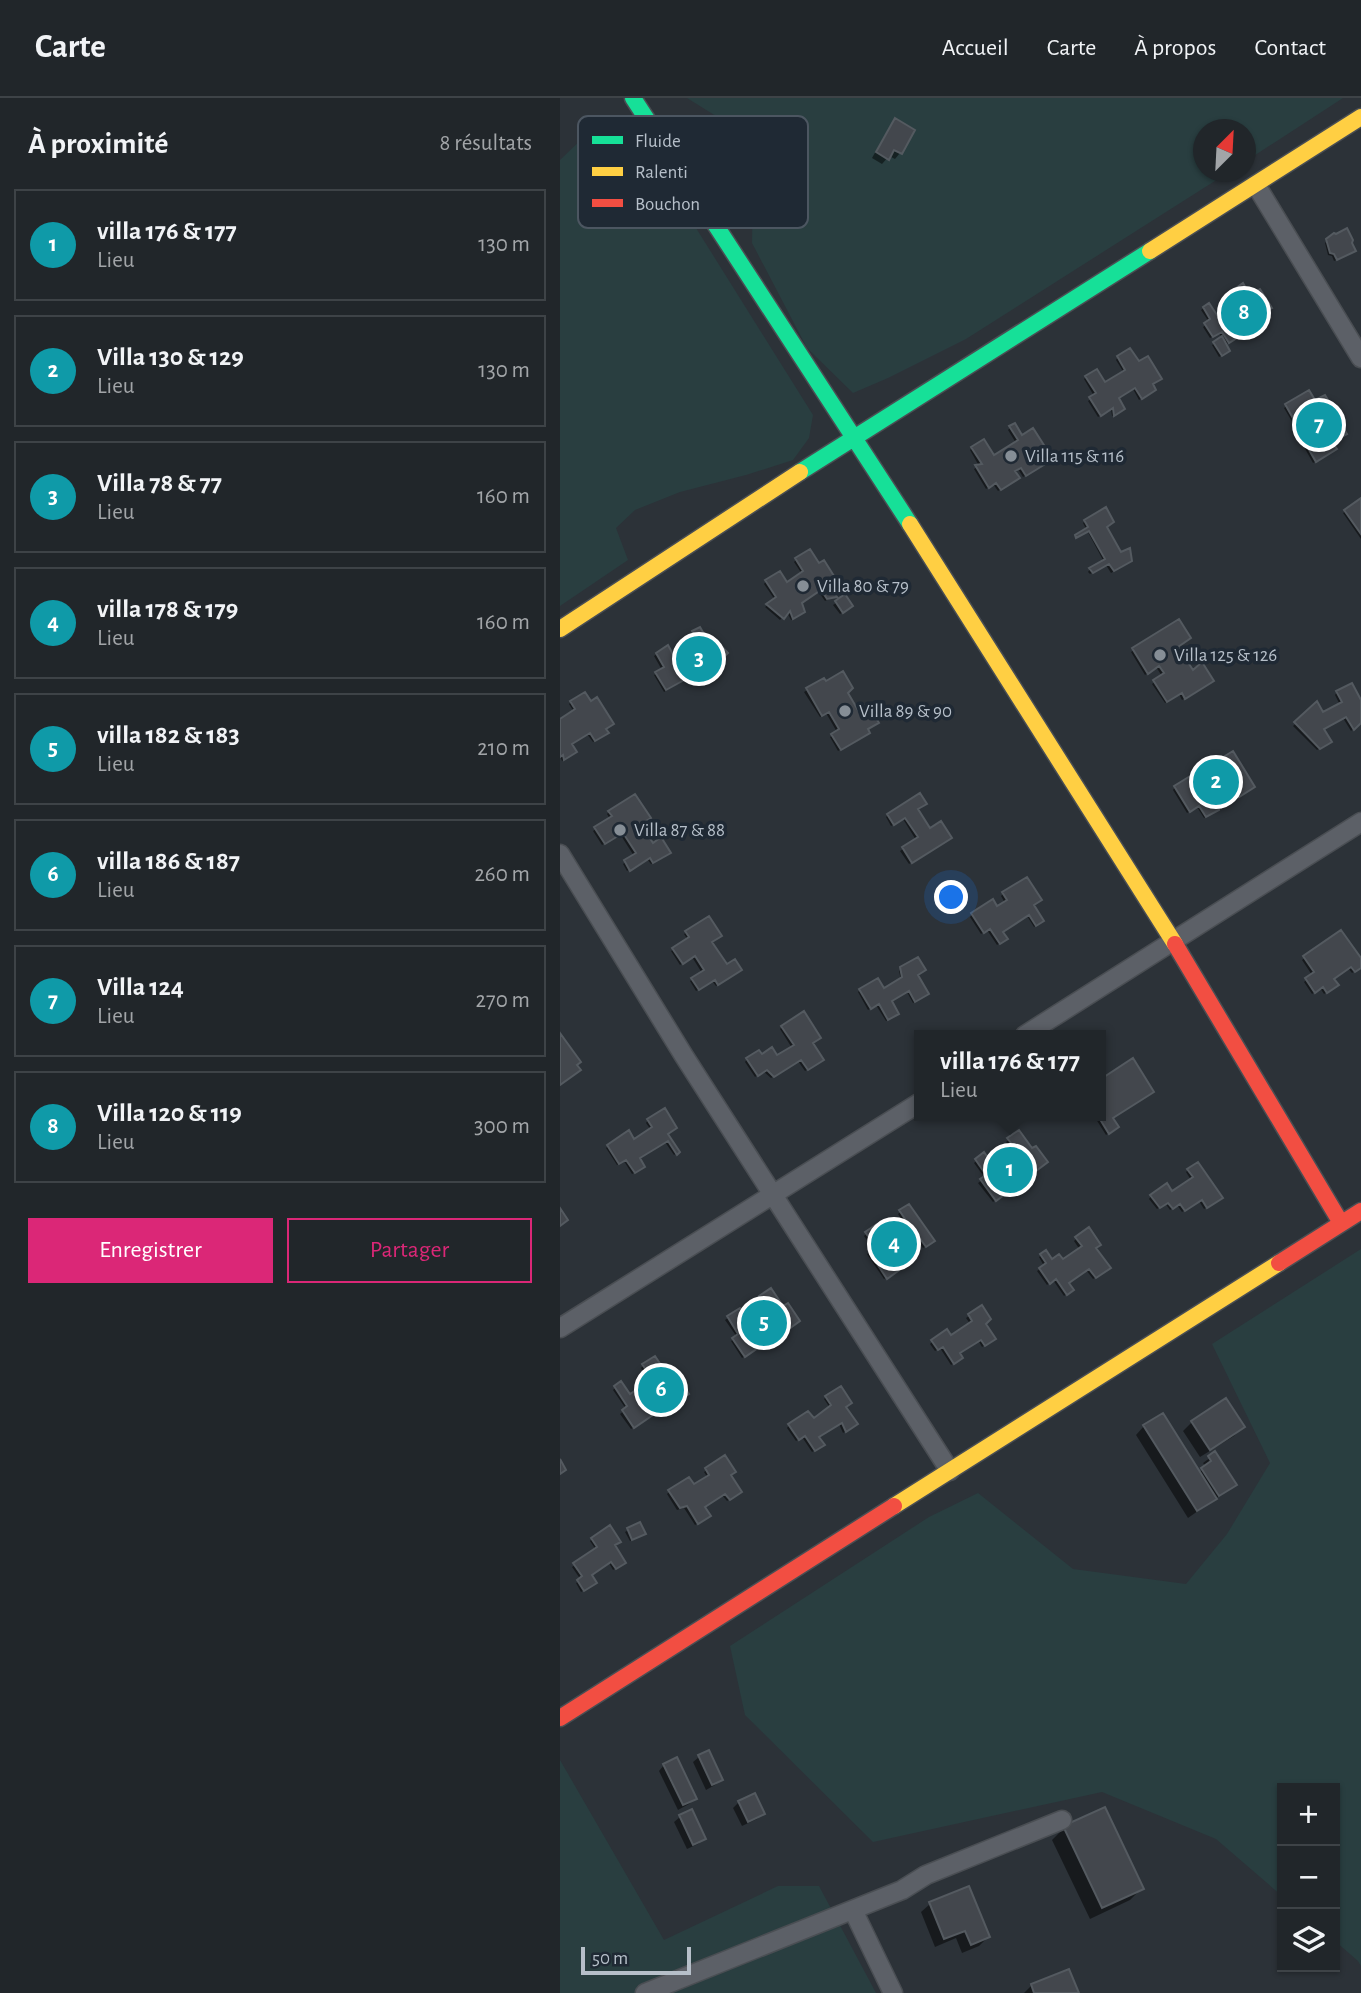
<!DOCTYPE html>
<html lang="fr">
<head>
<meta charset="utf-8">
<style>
  :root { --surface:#21262a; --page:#2d3236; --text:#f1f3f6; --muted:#a2a5a8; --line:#3e4347; --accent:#db2777 }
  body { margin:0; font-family:"Alegreya Sans",sans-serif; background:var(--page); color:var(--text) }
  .controls { position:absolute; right:21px; bottom:21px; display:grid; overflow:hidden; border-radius:0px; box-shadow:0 2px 5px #0004 }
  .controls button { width:63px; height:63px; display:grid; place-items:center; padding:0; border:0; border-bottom:2px solid var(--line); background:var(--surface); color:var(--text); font:35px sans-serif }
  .compass { position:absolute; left:633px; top:21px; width:63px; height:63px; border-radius:50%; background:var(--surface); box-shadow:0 2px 5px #0004; rotate:24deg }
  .scale { position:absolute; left:21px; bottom:18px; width:110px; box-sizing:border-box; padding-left:7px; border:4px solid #b6bfc9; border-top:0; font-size:19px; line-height:24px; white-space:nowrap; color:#b6bfc9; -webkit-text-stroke:5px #1f2934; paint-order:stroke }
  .you { position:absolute; left:392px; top:800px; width:24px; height:24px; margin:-18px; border:5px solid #fff; border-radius:50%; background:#1a73e8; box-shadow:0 0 0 10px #1a73e833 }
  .badge { display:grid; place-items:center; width:46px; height:46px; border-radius:50%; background:var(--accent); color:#fff; font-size:23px; font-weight:700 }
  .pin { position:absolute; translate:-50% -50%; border:4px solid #fff; box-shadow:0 2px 7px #0006 }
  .popup { position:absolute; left:354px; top:932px; width:192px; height:91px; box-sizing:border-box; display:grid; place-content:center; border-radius:0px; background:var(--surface); filter:drop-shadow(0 2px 5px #0005); font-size:23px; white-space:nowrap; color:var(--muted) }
  .popup b { font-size:26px; color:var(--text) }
  .popup::after { content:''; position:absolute; left:50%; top:100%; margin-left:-14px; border:14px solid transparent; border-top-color:var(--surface) }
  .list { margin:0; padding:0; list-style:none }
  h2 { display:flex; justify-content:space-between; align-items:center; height:91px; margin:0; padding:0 28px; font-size:30px }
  h2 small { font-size:23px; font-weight:400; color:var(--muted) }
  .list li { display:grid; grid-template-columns:46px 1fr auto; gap:21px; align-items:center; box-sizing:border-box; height:112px; margin:0 14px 14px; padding:0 14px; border:2px solid var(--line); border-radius:0px }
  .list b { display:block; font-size:26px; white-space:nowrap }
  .list p { margin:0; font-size:23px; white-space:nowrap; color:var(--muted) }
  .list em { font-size:23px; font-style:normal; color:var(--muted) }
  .actions { display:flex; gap:14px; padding:21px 28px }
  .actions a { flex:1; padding:16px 0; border:2px solid var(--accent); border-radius:0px; text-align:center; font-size:24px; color:var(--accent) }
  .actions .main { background:var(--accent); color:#fff }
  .icon { flex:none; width:38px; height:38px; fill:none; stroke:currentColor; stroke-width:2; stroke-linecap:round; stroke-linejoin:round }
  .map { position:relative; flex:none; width:801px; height:1895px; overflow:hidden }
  header { display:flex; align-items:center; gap:42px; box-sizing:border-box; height:98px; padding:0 35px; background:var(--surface); border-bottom:2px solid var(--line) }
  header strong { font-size:33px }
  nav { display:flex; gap:38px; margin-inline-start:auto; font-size:24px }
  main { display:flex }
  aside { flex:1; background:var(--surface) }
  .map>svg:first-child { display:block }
  .green { fill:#293e40 }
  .shadow { fill:#0007 }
  .building { fill:#43474d; stroke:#545a60; stroke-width:2 }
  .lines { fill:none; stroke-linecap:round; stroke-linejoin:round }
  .street-casing { stroke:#4a4e53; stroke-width:21 }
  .fast-casing { stroke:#4a4e53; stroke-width:19 }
  .slow-casing { stroke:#4a4e53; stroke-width:19 }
  .jam-casing { stroke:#4a4e53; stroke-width:19 }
  .street { stroke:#5c6067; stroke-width:18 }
  .fast { stroke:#16e098; stroke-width:16 }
  .slow { stroke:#ffcf43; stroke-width:16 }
  .jam { stroke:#f24e42; stroke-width:16 }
  .poi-dot { fill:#868e96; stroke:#1f2934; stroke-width:2.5 }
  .labels { text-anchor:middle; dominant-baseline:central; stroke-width:7; stroke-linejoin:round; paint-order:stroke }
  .poi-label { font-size:19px; fill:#b6bfc9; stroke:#1f2934; text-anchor:start }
  .key { fill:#1f2934; stroke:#4c5661; stroke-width:2 }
  .key-label { font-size:19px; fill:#b6bfc9 }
</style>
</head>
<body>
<header>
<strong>Carte</strong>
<nav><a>Accueil</a><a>Carte</a><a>À propos</a><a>Contact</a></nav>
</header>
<main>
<aside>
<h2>À proximité<small>8 résultats</small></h2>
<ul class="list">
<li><span class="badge" style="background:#0f9aa8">1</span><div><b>villa 176 &amp; 177</b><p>Lieu</p></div><em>130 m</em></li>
<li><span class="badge" style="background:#0f9aa8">2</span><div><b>Villa 130 &amp; 129</b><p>Lieu</p></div><em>130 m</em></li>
<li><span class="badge" style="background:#0f9aa8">3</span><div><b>Villa 78 &amp; 77</b><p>Lieu</p></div><em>160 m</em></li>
<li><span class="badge" style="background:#0f9aa8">4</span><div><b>villa 178 &amp; 179</b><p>Lieu</p></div><em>160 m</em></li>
<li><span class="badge" style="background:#0f9aa8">5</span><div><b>villa 182 &amp; 183</b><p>Lieu</p></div><em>210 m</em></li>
<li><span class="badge" style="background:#0f9aa8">6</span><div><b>villa 186 &amp; 187</b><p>Lieu</p></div><em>260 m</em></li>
<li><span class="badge" style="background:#0f9aa8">7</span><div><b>Villa 124</b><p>Lieu</p></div><em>270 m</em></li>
<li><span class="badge" style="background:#0f9aa8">8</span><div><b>Villa 120 &amp; 119</b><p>Lieu</p></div><em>300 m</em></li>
</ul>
<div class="actions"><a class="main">Enregistrer</a><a>Partager</a></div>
</aside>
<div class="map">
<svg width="801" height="1895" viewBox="0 0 801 1895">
  <rect width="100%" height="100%" fill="#2c3238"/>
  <path class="green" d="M127 0H783L686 63 685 32H643V74H669L406 241 328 280 293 295 247 250 192 145 193 82 188 52 164 23Z
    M39 35 54 49 80 81 106 82 253 317 249 340 233 362 186 377 120 394 75 412 56 430 68 462 0 508V62L27 36Z
    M801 1151V1868L798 1863 775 1843V1690H722V1798L656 1741 542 1694 313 1744 185 1617 170 1548 369 1419 418 1395 513 1471 626 1486 667 1436 710 1365 652 1246Z
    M0 1662 104 1842 218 1788H259L316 1895H0Z"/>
  <path class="shadow" d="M335 23 340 55 335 61 329 58 322 66 312 60 330 28Z
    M774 137 791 155 774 163 772 158 768 157 765 145Z
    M683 188 690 199 705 214 706 221 691 230 686 222 673 230 676 240 665 247 666 255 659 259 652 247 662 240 659 235 650 240 643 229 649 224 641 212 648 207 656 220 681 205 674 193Z
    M558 259 591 287 592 294 579 302 573 291 557 301 561 313 552 318 551 311 538 319 528 303 534 298 524 281 526 279 544 286 564 275 556 262Z
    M749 294 759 313 772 354 753 365 743 347 753 340 745 327 737 332 724 310Z
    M450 330 482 359 483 367 463 379 458 371 454 373 456 382 438 393 433 386 426 391 414 371 419 368 410 352 412 350 433 359 456 345 448 332Z
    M801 402V441L783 415Z
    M525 423 545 429 567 465 551 475 546 467 530 476 528 474 530 471 544 464 523 425Z
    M236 462 270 491 275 498 265 503 258 493 241 505V516L231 522 227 514 220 522 205 509 215 502 204 486 206 483 227 486 242 476 234 464Z
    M285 499 289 510 280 516 273 507Z
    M618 523 616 549 633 575 650 585 622 602 619 596 605 605 592 586 602 578 596 569 585 577 571 554Z
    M139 531 157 563 104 594 94 577 102 572 94 558 97 556 116 565 139 551 131 537Z
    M263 582 265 586 286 595 306 632 305 637 278 653 270 639 277 634 266 615 260 619 244 594Z
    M777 594 801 623 791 633 783 620 763 631 767 646 757 652 733 628 756 606 762 617 780 607 775 597Z
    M11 604 44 637 33 644 27 636 11 647 13 656 2 663 0 658V623L14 614 9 606Z
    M672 656 690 691 676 700 670 689 655 699 654 714 644 720 637 709 627 715 613 692 615 689 647 683 659 676 654 668Z
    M356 712 369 732 388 742 349 766 340 753 356 742 343 721 331 728 326 719 328 717Z
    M49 714 79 727 92 747 107 757 91 766 87 761 67 773 63 766 74 758 60 736 42 747 33 733 50 721 47 716Z
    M443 796 472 808 479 825 474 829 467 818 441 834 443 843 437 847 427 832 421 836 410 819 412 817 437 810 445 805 441 798Z
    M127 834 150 844 166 869 178 874 156 888 152 883 136 893 130 883 142 875 132 859 120 867 111 853 128 842 124 836Z
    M780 834 801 869 792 875 788 870 772 881 774 889 764 896 760 890 752 896 744 884 752 877 742 862Z
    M341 871 356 877 365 898 353 905 347 894 330 904 335 918 326 923 316 907 308 912 298 894 300 892H323L341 882 339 873Z
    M222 929 252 946 259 964 245 973 238 963 211 980 203 973 195 979 185 964 187 961 202 958 217 960 232 950 220 931Z
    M541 983 554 1031 546 1037 534 1018H541Z
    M88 1022 106 1036 118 1054 114 1057 105 1044 78 1061 81 1071 72 1076 64 1063 57 1067 46 1050 48 1048 74 1043 91 1032 86 1025Z
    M449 1042 483 1066 433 1104 418 1085 425 1080 414 1065 423 1057 433 1069 454 1054 446 1044Z
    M628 1072 658 1102 644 1111 639 1103 622 1114 617 1107 610 1112 605 1105 597 1111 589 1101 591 1098 612 1096 631 1082 626 1074Z
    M348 1108 370 1145 363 1150 358 1143 339 1156 332 1168 333 1176 324 1181 307 1156 313 1151 304 1138 306 1136 325 1141 345 1127 338 1116Z
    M516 1141 534 1150 546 1173 533 1181 526 1172 507 1185 509 1194 504 1198 493 1182 487 1187 477 1173 484 1168 479 1159 485 1154 492 1163 503 1164 520 1152 514 1143Z
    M200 1199 236 1225 223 1234 219 1227 202 1238 204 1245 182 1260 171 1243 177 1239 165 1222 179 1212 185 1221 203 1209 198 1201Z
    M422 1209 424 1226 432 1243 422 1249 418 1242 398 1255 399 1262 391 1267 380 1250 375 1253 370 1246 372 1244 391 1240 411 1227 406 1220Z
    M83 1268 124 1298 109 1308 104 1302 88 1312 89 1319 71 1331 60 1316 66 1311 53 1292 55 1290 69 1299 91 1284 81 1270Z
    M266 1299 293 1328 283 1335 279 1326 258 1340 260 1349 252 1354 242 1339 236 1343 227 1330 229 1327 253 1323 270 1310 264 1301Z
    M632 1324 682 1329 674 1338 640 1359 623 1333Z
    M584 1328 638 1375 646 1369 643 1365 655 1356 675 1387 628 1420 576 1337Z
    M165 1359 169 1377 178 1396 167 1403 162 1397 143 1409 146 1420 135 1427 124 1410 117 1412 107 1396 109 1394 134 1389 148 1380 144 1374Z
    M79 1426 84 1436 70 1443 65 1434Z
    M32 1441 61 1467 53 1472 49 1465 30 1477 32 1487 21 1494 16 1485 21 1482 12 1469 36 1452 30 1443Z
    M148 1655 161 1682 155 1687 146 1692 133 1664 139 1659Z
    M104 1667 135 1701 129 1706 118 1712 99 1673Z
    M179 1704 203 1715 197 1721 182 1728 173 1710Z
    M120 1719 144 1740 138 1746 127 1751 114 1724Z
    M504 1730 582 1790 570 1802 530 1821 492 1742Z
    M370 1806 428 1839 419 1848 402 1855 396 1840 375 1849 361 1814Z
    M472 1887 517 1895H464Z"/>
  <path class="building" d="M335 20 355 32 342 56 334 52 329 62 316 54Z
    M787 130 793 142 792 145 796 153 777 162 774 156 770 155 766 141 774 135 776 136Z
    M683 185 690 197 700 191 712 210 706 213 710 219 694 229 689 221 675 230 680 238 669 245 662 234 653 239 644 225 650 221 643 209 649 205 657 217 683 202 676 190Z
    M662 238 670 253 662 258 653 244Z
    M570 250 579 263 588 258 602 281 593 286 596 292 582 301 575 290 559 300 565 311 554 318 553 310 541 318 529 299 536 295 525 278 537 271 545 284 565 272 557 258Z
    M749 292 755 302 765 297 771 307 761 312 770 328 779 323 787 336 772 344 777 351 756 364 744 343 754 337 748 326 739 331 725 306Z
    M455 325 462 337 473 330 489 355 483 359 487 365 466 378 461 370 455 373 460 380 441 392 436 385 429 390 415 367 422 366 411 349 424 341 434 357 458 342 449 328Z
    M801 400V436L784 412Z
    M546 409 554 424 547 429 561 454 570 450 572 463 554 473 549 466 533 475 529 470 545 461 529 433 516 440 515 437 528 429 524 422Z
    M250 451 259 465 264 462 279 486 272 491 277 499 267 501 261 492 242 505 245 514 233 521 230 513 224 521 206 506 216 499 205 482 220 473 227 484 243 473 235 460Z
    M285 496 293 508 283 515 275 503Z
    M619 521 631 540 618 549 633 572 642 564 654 583 625 601 622 595 607 604 593 582 604 575 599 568 588 576 572 550Z
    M140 529 148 543 156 542 168 555 162 561 106 592 95 574 104 569 96 555 108 547 116 562 140 548 132 533Z
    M283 573 293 590 288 595 298 612 307 606 319 625 308 631 310 635 281 652 271 636 279 631 269 614 262 618 246 590 264 580 266 583Z
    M792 585 801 602V625L794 632 786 619 764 631 772 644 760 651 734 624 757 603 763 614 782 604 776 593Z
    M25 594 31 603 37 599 54 626 46 631 49 635 35 643 30 635 12 646 17 654 4 662 3 657 0 659V621L15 611 10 603Z
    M673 653 695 689 679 699 673 688 656 698 659 712 646 719 639 708 630 714 614 688 642 671 647 681 660 673 655 664Z
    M360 695 367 706 358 711 370 730 381 723 392 740 352 765 342 749 358 739 345 720 334 727 327 716Z
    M75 696 91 720 81 726 93 745 101 739 111 755 93 765 90 760 70 773 64 762 76 755 63 735 45 746 34 729 52 718 48 713Z
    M467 779 482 802 474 807 484 823 476 828 469 817 443 834 448 841 440 846 430 831 424 835 411 815 433 801 437 808 447 802 442 794Z
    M149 818 162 838 152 844 167 866 175 861 182 872 158 887 155 882 139 892 131 880 144 872 135 858 123 866 112 850 129 839 125 833Z
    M781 832 801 860V870L795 874 791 869 774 881 779 887 767 895 763 889 755 895 745 880 754 874 743 858Z
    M358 859 366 872 358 877 369 896 355 904 349 893 332 903 339 916 328 922 319 906 311 911 299 891 318 880 324 890 342 879 340 869Z
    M244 913 261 940 253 945 264 962 248 972 241 962 214 979 207 972 198 978 186 960 199 952 202 956 212 949 217 957 234 947 221 928Z
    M0 935 21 964 17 967 21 972 0 987Z
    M573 960 594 994 553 1020 559 1029 549 1036 538 1018H541V981Z
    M105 1010 117 1030 108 1036 120 1054 117 1057 108 1043 80 1060 85 1069 75 1075 66 1062 59 1066 47 1047 69 1032 74 1041 92 1029 87 1021Z
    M459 1032 472 1050 476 1048 488 1064 436 1103 420 1081 426 1077 415 1061 424 1054 433 1067 455 1050 447 1040Z
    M638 1064 663 1100 647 1110 642 1102 625 1113 620 1106 613 1111 608 1105 600 1110 590 1097 607 1085 612 1093 633 1079 627 1071Z
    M349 1106 375 1143 366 1149 361 1142 341 1156 344 1161 334 1167 338 1173 327 1181 308 1152 315 1148 305 1134 317 1126 326 1138 347 1124 339 1112Z
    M0 1110 8 1122 0 1128Z
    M529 1129 541 1147 536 1150 551 1170 536 1180 529 1171 509 1185 514 1192 507 1197 496 1181 490 1186 479 1170 486 1165 480 1156 486 1152 492 1161 499 1156 503 1161 522 1148 515 1139Z
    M211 1190 223 1208 228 1205 240 1223 226 1233 221 1226 204 1238 208 1243 185 1259 172 1240 178 1236 167 1218 180 1210 186 1218 204 1206 199 1198Z
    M422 1207 431 1221 426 1226 436 1241 425 1248 421 1242 400 1255 403 1260 394 1266 383 1249 378 1252 371 1242 387 1231 391 1237 412 1223 408 1216Z
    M95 1258 107 1276 113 1272 129 1296 112 1307 107 1301 90 1312 93 1317 74 1330 62 1312 67 1308 54 1288 61 1283 70 1296 92 1281 82 1266Z
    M281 1288 292 1305 286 1309 298 1326 286 1334 282 1325 259 1339 265 1347 255 1353 245 1338 239 1342 228 1326 248 1313 254 1320 271 1307 265 1298Z
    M666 1300 685 1329 650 1352 631 1323Z
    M603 1315 657 1401 637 1413 583 1327Z
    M655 1353 677 1387 659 1398 641 1370 651 1363 648 1358Z
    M165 1357 176 1374 171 1377 182 1394 170 1402 165 1396 145 1409 151 1418 138 1426 127 1408 120 1410 108 1392 129 1379 134 1386 149 1377 145 1370Z
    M0 1361 6 1372 0 1376Z
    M80 1424 86 1436 72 1442 67 1430Z
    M50 1427 61 1444 55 1447 66 1465 56 1471 51 1464 32 1477 37 1485 24 1493 17 1482 22 1478 13 1465 37 1449 31 1440Z
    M149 1652 163 1682 152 1687 138 1657Z
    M117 1659 137 1701 123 1707 103 1666Z
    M195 1695 205 1716 188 1724 178 1703Z
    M545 1709 584 1791 542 1810 503 1728Z
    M132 1711 146 1741 133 1747 119 1717Z
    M409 1788 430 1839 411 1847 405 1833 384 1841 369 1804Z
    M509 1871 519 1895H474L471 1886Z"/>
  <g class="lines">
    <defs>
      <path id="street" d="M696 87 801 260
        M0 756 124 958 390 1373
        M465 937 801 724
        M0 1230 359 1005
        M293 1812 333 1895
        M85 1895 342 1792 366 1777 502 1722"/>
      <path id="fast" d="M73 0 350 426
        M240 374 590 153"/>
      <path id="slow" d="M590 153 801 19
        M350 426 615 846
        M0 531 240 374
        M334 1408 719 1165"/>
      <path id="jam" d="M615 846 781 1125
        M719 1165 801 1113
        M0 1620 334 1408"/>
    </defs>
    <use href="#street" class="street-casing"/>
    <use href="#fast" class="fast-casing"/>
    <use href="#slow" class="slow-casing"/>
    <use href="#jam" class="jam-casing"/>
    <use href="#street" class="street"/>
    <use href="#fast" class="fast"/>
    <use href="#slow" class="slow"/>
    <use href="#jam" class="jam"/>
  </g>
  <g class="poi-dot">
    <circle cx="451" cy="358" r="7"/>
    <circle cx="243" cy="488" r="7"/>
    <circle cx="600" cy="557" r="7"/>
    <circle cx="285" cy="613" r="7"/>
    <circle cx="60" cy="732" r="7"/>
  </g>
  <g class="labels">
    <g class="poi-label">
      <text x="465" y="358">Villa 115 &amp; 116</text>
      <text x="257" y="488">Villa 80 &amp; 79</text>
      <text x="614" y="557">Villa 125 &amp; 126</text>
      <text x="299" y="613">Villa 89 &amp; 90</text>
      <text x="74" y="732">Villa 87 &amp; 88</text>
    </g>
  </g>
  <rect x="18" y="18" width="230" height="112" rx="10" class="key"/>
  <rect x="32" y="38" width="31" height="8" fill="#16e098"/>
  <rect x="32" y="69" width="31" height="9" fill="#ffcf43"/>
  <rect x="32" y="101" width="31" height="8" fill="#f24e42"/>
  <g class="key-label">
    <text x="75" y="49">Fluide</text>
    <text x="75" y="80">Ralenti</text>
    <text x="75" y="112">Bouchon</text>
  </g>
</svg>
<div class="controls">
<button>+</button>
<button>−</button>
<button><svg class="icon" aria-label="layers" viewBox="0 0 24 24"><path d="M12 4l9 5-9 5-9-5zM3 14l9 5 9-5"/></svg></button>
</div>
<svg class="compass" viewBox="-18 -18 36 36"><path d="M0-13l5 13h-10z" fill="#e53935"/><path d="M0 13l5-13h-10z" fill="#a2a5a8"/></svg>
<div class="scale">50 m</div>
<div class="you"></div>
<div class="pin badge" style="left:450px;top:1072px;background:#0f9aa8">1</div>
<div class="popup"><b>villa 176 &amp; 177</b>Lieu</div>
<div class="pin badge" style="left:656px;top:684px;background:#0f9aa8">2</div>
<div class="pin badge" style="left:139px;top:561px;background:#0f9aa8">3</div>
<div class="pin badge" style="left:334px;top:1146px;background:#0f9aa8">4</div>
<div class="pin badge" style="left:204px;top:1225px;background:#0f9aa8">5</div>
<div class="pin badge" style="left:101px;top:1292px;background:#0f9aa8">6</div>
<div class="pin badge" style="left:759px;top:327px;background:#0f9aa8">7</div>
<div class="pin badge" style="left:684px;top:215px;background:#0f9aa8">8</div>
</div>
</main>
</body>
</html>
